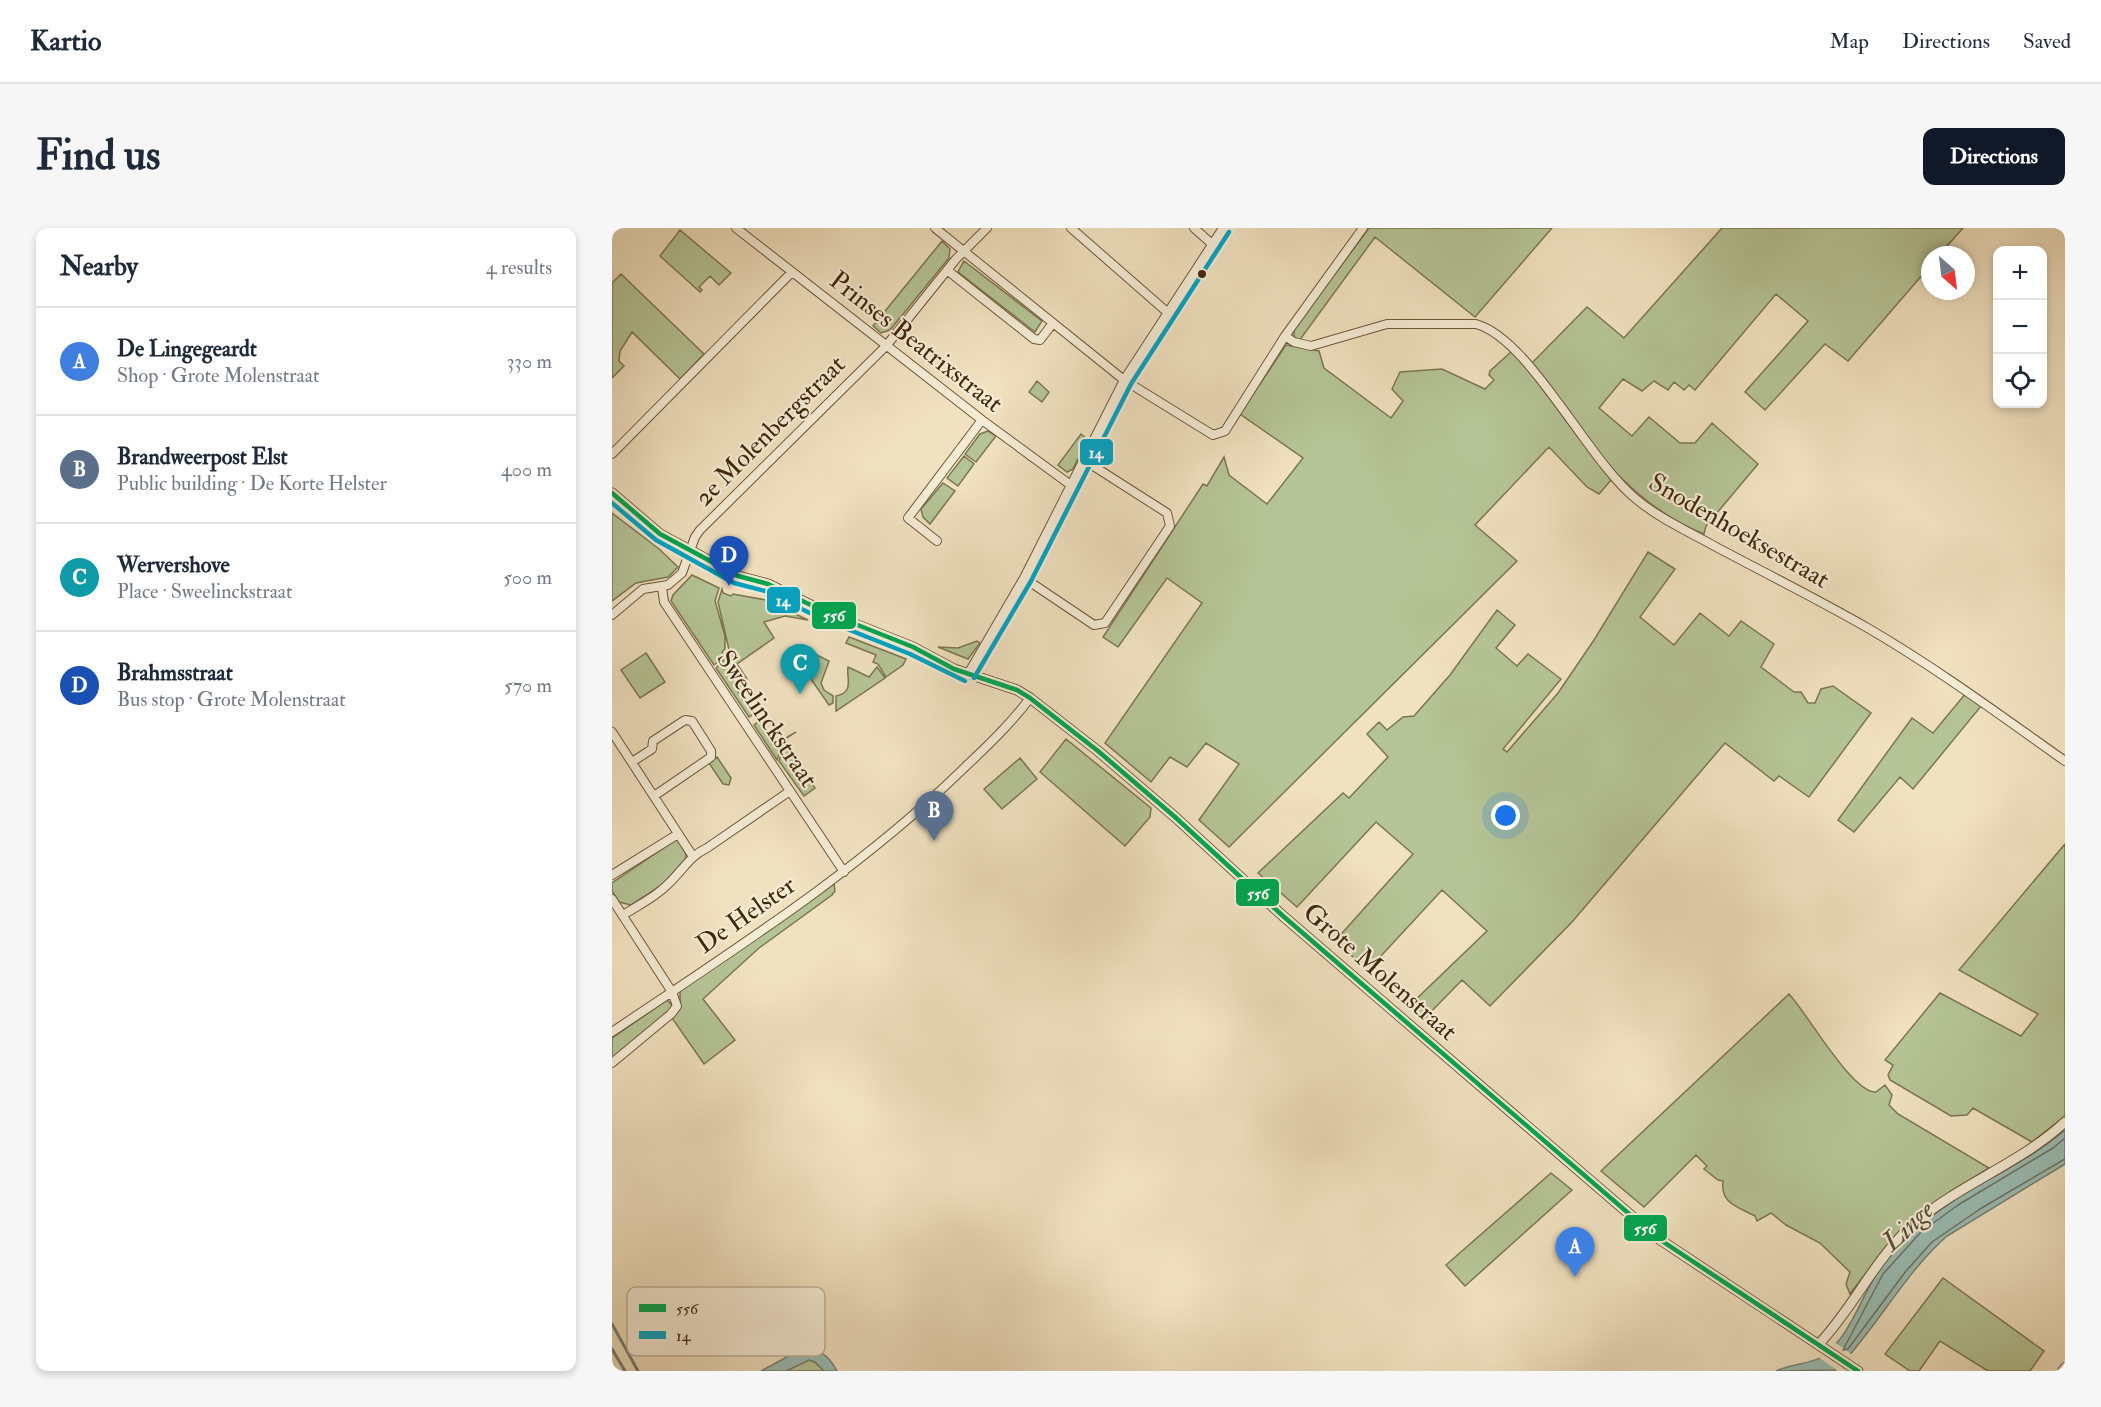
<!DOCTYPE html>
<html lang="en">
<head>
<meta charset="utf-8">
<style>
  :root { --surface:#fff; --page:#f6f6f7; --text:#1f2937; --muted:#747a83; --line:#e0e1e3; --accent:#111827 }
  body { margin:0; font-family:"IM FELL Double Pica",serif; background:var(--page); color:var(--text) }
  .controls { position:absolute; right:18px; top:18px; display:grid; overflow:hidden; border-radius:12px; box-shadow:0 3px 9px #0003 }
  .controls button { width:54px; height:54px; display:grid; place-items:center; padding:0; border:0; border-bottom:2px solid var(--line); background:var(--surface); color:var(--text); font:30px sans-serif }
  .compass { position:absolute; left:1309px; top:18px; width:54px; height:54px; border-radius:50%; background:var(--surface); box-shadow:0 3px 9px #0003; rotate:152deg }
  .you { position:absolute; left:894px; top:588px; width:21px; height:21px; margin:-15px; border:4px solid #fff; border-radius:50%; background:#1a73e8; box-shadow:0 0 0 9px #1a73e833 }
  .badge { display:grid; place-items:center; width:39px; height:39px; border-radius:50%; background:var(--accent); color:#fff; font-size:20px; font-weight:700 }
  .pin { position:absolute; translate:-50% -50px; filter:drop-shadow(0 2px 3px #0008) }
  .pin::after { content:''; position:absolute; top:32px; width:21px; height:18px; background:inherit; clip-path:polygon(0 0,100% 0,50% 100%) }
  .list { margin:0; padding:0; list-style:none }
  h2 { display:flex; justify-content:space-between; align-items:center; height:78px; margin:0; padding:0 24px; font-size:26px }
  h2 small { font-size:20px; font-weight:400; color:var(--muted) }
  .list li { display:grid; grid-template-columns:39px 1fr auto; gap:18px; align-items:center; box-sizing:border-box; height:108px; padding:0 24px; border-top:2px solid var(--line) }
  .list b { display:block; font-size:22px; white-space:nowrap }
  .list p { margin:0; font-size:20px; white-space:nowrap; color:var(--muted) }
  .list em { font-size:20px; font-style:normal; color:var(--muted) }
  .icon { flex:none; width:33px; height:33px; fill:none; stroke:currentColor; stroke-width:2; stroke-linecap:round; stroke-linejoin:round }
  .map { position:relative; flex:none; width:1453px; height:1143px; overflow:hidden; border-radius:12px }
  header { display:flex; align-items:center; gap:36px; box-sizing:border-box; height:84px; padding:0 30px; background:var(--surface); border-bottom:2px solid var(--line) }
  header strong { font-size:28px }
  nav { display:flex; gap:33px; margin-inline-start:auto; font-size:21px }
  .intro { display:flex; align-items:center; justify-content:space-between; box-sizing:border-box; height:144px; padding:0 36px }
  h1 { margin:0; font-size:42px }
  .button { padding:15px 27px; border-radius:12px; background:var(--accent); color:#fff; font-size:21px; font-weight:700 }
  main { display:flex; gap:36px; padding:0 36px }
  aside { flex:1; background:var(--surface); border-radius:12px; box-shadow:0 3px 9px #0003 }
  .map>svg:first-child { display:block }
  .green { fill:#b5c496; stroke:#7b7650; stroke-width:1.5 }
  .water { fill:#9abdb5; stroke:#768171; stroke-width:1.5 }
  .pier { fill:#f0e1c0 }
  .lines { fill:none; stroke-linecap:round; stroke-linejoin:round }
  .shore { stroke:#6e7260; stroke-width:1.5 }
  .stream { stroke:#768171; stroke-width:3 }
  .minor-casing { stroke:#6d5638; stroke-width:10 }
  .tertiary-casing { stroke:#6d5638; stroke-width:11 }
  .minor { stroke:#f5ecd6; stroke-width:8 }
  .tertiary { stroke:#f5ecd6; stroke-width:9 }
  .bus-1-casing { stroke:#f5ecd6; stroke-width:9 }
  .bus-2-casing { stroke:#f5ecd6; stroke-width:9 }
  .bus-1 { stroke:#00a651; stroke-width:4.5 }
  .bus-2 { stroke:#03a3c4; stroke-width:4.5 }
  .bus-dot { fill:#41280b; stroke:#f5ecd6; stroke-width:2 }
  .labels { text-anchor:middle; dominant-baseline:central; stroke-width:4.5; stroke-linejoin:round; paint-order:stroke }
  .street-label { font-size:26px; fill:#41280b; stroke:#f5ecd6 }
  .water-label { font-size:27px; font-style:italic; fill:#574d36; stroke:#f5ecd6 }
  .key { fill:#f5ecd6; stroke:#bfb199; stroke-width:1.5 }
  .key-label { font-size:16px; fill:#41280b }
  .line-badge { stroke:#f5ecd6; stroke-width:2 }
  .badge-label { font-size:16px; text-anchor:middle; font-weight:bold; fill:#fff }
</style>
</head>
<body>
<header>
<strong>Kartio</strong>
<nav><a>Map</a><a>Directions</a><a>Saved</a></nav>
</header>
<div class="intro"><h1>Find us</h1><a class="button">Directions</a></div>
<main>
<aside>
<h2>Nearby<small>4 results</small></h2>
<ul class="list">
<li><span class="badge" style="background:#3f7fe0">A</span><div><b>De Lingegeardt</b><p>Shop · Grote Molenstraat</p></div><em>330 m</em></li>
<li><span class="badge" style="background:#5c6f8a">B</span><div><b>Brandweerpost Elst</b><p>Public building · De Korte Helster</p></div><em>400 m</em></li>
<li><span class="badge" style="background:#0f9aa8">C</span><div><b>Wervershove</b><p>Place · Sweelinckstraat</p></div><em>500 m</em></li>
<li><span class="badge" style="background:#1a4fb4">D</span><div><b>Brahmsstraat</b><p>Bus stop · Grote Molenstraat</p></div><em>570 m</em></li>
</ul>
</aside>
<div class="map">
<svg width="1453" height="1143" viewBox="0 0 1453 1143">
  <rect width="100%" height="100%" fill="#f0e1c0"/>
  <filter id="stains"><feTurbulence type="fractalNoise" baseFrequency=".00333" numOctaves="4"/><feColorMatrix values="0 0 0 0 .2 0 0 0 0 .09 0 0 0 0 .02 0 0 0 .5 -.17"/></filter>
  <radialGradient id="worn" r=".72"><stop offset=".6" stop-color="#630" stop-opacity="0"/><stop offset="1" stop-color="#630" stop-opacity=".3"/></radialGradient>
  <path class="green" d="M757 0H940L863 89 763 9 687 113 682 110V101Z
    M1110 0H1351L1327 27H1318V38L1236 133 1213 116 1153 182 1133 164 1196 93 1164 66 1083 162 1077 157 1072 162 1062 154 1056 162 1042 153 1030 163 1011 151 987 180 1020 208 1037 189 1068 215H1083L1100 195 1146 236 1094 298 1092 306C1013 275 968 202 919 136L975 79 1012 110Z
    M68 2 119 45 107 57 98 48 87 59 90 62 88 64 48 28Z
    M330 13 338 21 337 30 278 102 269 105 261 98Z
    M352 33 430 93 423 104 346 44Z
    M9 46 92 126 68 151 20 104 8 123 7 133 12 138 0 150V55Z
    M674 117 707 123 712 140 779 190 791 173 780 161 788 144 830 141 873 161 882 152 877 147 878 143 900 123C936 164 964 211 1000 251L987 266 975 259 937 219 863 297 905 333 617 619 587 592 627 536 594 515 575 539 558 529 539 554 493 515 590 375 555 350 506 419 491 409 591 256 595 258 612 229 617 247 655 276 691 230 628 186Z
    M425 153 437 164 430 174 417 164Z
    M376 203 384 208 364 234 353 226 368 206Z
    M469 206 475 211 461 241 455 244 446 237Z
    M352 228 362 236 346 258 335 250Z
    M331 255 343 263 318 296 311 289 309 281Z
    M0 285 46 320 66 339 56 349 24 355 0 373Z
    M1036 324 1063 341 1028 389 1062 417 1088 385 1117 408 1129 393 1162 416 1149 439 1182 464H1189L1196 475H1203L1209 461 1221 458 1259 485 1197 569 1167 548 1162 553 1113 515 960 694 878 778 850 752 812 791 797 778 875 703 830 662 756 742 723 713 801 626 764 594 685 679 646 645 731 565 737 570 776 529 755 506 767 494 775 502 791 489 802 488 838 447 885 382 903 397 884 420 905 438 916 426 949 451 891 521 895 524 946 465 982 412Z
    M80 347 107 360 103 373 113 408V421L110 424 112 429 102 437 59 373 61 367Z
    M110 361 111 365 119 368 121 366 154 372 196 392 173 388 152 394 162 410 125 436 135 451 126 463 142 486 137 489 104 440 118 426 106 374Z
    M237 409 294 431 291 437 274 449 266 436 261 434 264 427 234 415Z
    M365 413 368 415 356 431 326 419 346 420Z
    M185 417 217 433 209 455 212 462 221 468V475L217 477 178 421Z
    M34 425 53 454 28 470 9 442Z
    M236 439 257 449 265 439 273 450 224 483V468C243 464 234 450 236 439Z
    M1354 465 1370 477 1301 561 1288 549 1242 604 1226 592 1300 490 1321 505Z
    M147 493 162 517 184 504 172 512 165 532 142 497Z
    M454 511 539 580 538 589 513 618 428 544Z
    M173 514 203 560 192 568 167 533Z
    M105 529 119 550 117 557 111 556 97 535Z
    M408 530 425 551 390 581 372 561Z
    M65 611 74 626C74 645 34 667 19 677L7 674 0 663V655Z
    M1453 616V888L1420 914 1361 880 1355 887 1339 888 1278 852 1276 847 1281 837 1273 832 1328 765 1409 808 1426 786 1347 742Z
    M222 656 223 663 220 667 147 720 91 771 123 812 92 836 60 790 68 775V763Z
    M1177 766C1195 785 1240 865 1264 864L1273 857 1280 867 1277 877 1286 886 1377 940 1307 985 1277 1015 1238 1066 1234 1056 1238 1044 1208 1015 1174 997 1159 985 1145 993 1143 988C1127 979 1108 976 1111 953L1106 952 1092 941 1095 938 1084 927 1032 979 989 943Z
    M55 772 61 778 57 783 0 832V810Z
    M939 945 960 962 853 1058 834 1037Z
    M1331 1050 1432 1123 1418 1143H1376L1328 1113 1307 1143H1298L1273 1126Z
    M197 1132 203 1134 212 1143H174Z"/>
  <path class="water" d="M1453 902V936L1335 1008C1291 1047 1265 1100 1224 1142L1164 1143C1176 1137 1201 1135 1210 1129 1237 1110 1248 1072 1265 1045 1275 1029 1291 1013 1305 1001 1348 960 1408 941 1453 902Z
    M197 1121C212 1124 218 1130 225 1143H212L203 1134 197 1132 174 1143H149L186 1123Z"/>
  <path class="pier" d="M1222 1114 1242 1128 1226 1143 1205 1128Z"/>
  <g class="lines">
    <path class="shore" d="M1453 910 1441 920 1346 977 1309 1004 1271 1046 1231 1122 1236 1121 1294 1043 1320 1014 1368 981 1453 931"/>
    <path class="stream" d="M0 1096 26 1143
      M0 1121 13 1143"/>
    <defs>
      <path id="minor" d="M124 0 370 192 460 258
        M323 0 512 152 601 207 613 203 673 108 751 0
        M459 0 555 84
        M582 0 600 16
        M335 42 422 111 428 112 441 95
        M673 108 682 114 699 118 775 96H864C918 111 975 231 1024 271 1048 291 1079 305 1106 320 1155 346 1205 371 1254 399 1323 439 1388 487 1453 533
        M0 226 180 44
        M325 313 296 290 370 192
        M412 350 482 397 493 395 558 298 555 285 472 232
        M50 359 52 374 232 644
        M0 387 31 361 56 357 70 345 83 309 88 302 274 118 344 31 375 0
        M356 446 412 350 512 152 611 0
        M0 504 80 627
        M20 534 40 521 41 513 73 492 80 493 99 523V529L42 568
        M0 647 66 606
        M0 671 60 764 65 778 59 786 0 835
        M11 687C25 678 42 670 54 658 69 645 77 628 95 620L178 563
        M0 804C120 723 245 644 349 543 373 520 398 497 418 470
        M1450 1143 1453 1139"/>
      <path id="tertiary" d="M0 265 48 306 126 348 156 356 213 384 301 419 342 441 405 462 418 470 486 523 563 589 671 688 1044 1009 1246 1143
        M1207 1116C1243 1078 1264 1028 1304 994 1350 955 1409 935 1453 894"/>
    </defs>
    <use href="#minor" class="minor-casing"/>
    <use href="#tertiary" class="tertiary-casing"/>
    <use href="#minor" class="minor"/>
    <use href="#tertiary" class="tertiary"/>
    <defs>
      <path id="bus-1" d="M0 265 48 306 126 348 156 356 213 384 301 419 342 441 405 462 418 470 486 523 563 589 671 688 1044 1009 1246 1143"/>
      <path id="bus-2" d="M0 275 44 312 122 355 153 363 210 391 298 426 353 453
        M362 450 419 353 519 156 617 4"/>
    </defs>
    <use href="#bus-1" class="bus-1-casing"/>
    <use href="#bus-2" class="bus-2-casing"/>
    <use href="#bus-1" class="bus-1"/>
    <use href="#bus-2" class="bus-2"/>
  </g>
  <circle class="bus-dot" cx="590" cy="46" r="5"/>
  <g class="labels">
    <g class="street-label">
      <text transform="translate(304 114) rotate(38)">Prinses Beatrixstraat</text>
      <text transform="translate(158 203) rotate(-45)">2e Molenbergstraat</text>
      <text transform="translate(1127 303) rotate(30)">Snodenhoeksestraat</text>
      <text transform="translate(155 491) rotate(56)">Sweelinckstraat</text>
      <text transform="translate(134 687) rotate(-35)">De Helster</text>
      <text transform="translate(768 744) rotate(41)">Grote Molenstraat</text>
    </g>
    <g class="water-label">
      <text transform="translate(1296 998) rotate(-43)">Linge</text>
    </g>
  </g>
  <rect x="15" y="1059" width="198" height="69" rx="9" class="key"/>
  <rect x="27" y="1076" width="27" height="8" fill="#00a651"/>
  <rect x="27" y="1103" width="27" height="8" fill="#03a3c4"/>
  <g class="key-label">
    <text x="64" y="1086">556</text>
    <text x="64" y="1113">14</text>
  </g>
  <g class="line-badge">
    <rect x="467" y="210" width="35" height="28" rx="6" fill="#03a3c4"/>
    <rect x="154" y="358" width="35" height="28" rx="6" fill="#03a3c4"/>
    <rect x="199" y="373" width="46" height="29" rx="6" fill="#00a651"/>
    <rect x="623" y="650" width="45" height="29" rx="6" fill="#00a651"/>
    <rect x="1011" y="986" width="45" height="28" rx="6" fill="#00a651"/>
  </g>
  <g class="badge-label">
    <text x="484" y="230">14</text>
    <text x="171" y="378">14</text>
    <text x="222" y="393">556</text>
    <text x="646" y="671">556</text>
    <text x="1033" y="1006">556</text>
  </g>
  <rect width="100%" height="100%" filter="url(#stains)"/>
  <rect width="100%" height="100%" fill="url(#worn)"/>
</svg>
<div class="controls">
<button>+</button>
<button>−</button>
<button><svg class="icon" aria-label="locate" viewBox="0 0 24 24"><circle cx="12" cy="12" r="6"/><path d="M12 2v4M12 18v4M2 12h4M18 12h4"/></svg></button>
</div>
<svg class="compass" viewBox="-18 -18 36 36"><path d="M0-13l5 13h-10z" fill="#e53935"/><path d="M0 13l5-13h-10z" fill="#747a83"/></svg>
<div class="you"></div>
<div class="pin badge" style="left:963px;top:1049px;background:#3f7fe0">A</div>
<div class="pin badge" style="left:322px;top:613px;background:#5c6f8a">B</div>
<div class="pin badge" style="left:188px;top:466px;background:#0f9aa8">C</div>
<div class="pin badge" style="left:117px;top:358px;background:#1a4fb4">D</div>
</div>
</main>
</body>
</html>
